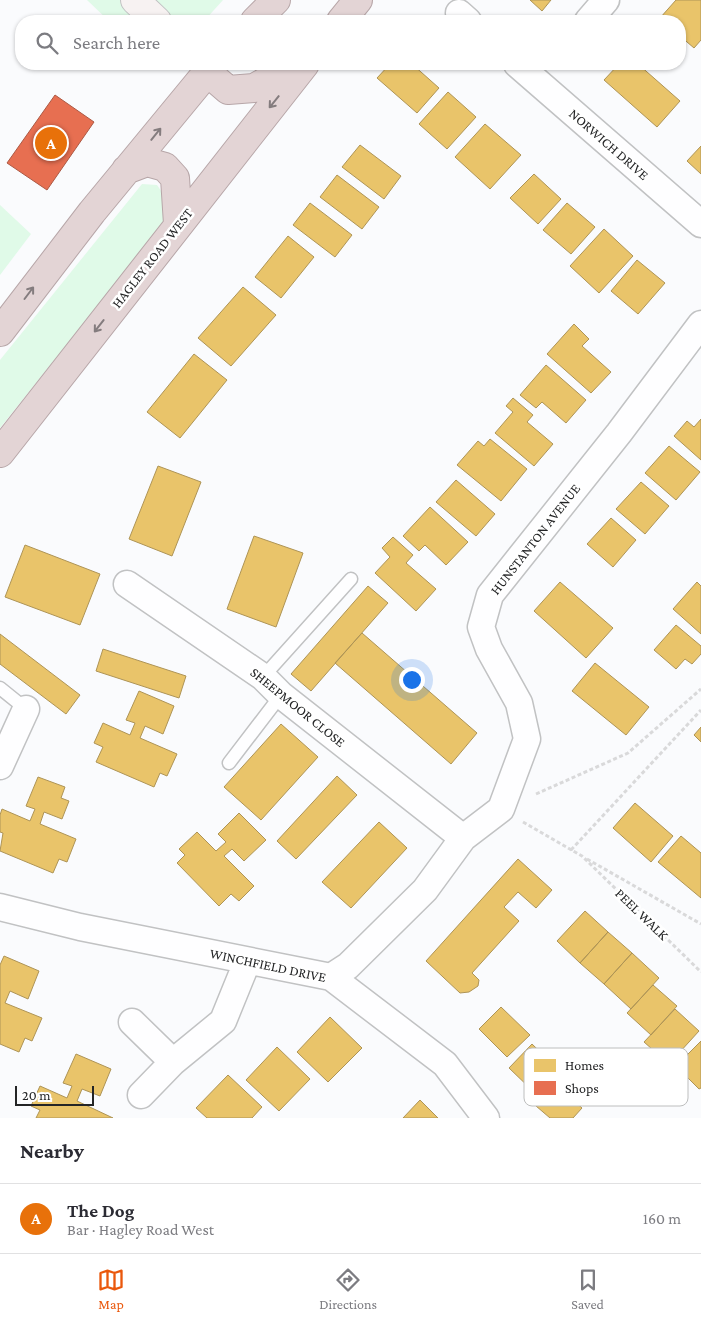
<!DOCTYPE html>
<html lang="en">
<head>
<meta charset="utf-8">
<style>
  :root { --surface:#fff; --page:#f7f7f7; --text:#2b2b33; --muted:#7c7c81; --line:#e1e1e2; --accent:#ea580c }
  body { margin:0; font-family:"Crimson Pro",serif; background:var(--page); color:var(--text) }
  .scale { position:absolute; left:15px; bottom:12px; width:79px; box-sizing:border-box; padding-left:5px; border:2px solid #242526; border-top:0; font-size:14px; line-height:18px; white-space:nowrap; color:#242526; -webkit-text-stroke:4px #fff; paint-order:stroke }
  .you { position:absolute; left:411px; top:679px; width:18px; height:18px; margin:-12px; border:4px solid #fff; border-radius:50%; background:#1a73e8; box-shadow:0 0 0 8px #1a73e833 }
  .badge { display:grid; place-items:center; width:32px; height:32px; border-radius:50%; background:var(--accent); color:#fff; font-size:16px; font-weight:700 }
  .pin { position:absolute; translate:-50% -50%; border:2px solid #fff; box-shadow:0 1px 5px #0006 }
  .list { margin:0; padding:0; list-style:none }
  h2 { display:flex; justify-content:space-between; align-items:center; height:65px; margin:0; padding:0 20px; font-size:21px }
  h2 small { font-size:16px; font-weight:400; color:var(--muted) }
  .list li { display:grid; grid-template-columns:32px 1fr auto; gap:15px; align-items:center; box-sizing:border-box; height:70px; padding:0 20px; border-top:1px solid var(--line) }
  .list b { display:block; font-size:19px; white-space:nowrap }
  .list p { margin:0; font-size:16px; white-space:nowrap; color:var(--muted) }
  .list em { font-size:16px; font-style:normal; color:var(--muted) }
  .icon { flex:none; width:28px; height:28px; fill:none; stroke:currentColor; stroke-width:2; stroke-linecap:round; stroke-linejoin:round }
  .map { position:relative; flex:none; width:701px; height:1118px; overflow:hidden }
  .search { position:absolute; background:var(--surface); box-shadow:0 1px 4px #0004; left:15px; right:15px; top:15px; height:55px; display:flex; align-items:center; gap:12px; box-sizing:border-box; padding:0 18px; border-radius:20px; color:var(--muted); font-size:19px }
  .sheet { height:135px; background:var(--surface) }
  nav { display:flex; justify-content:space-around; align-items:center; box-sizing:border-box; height:70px; border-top:1px solid var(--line); background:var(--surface); font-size:14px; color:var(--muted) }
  nav a { display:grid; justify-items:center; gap:2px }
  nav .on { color:var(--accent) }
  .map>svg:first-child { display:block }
  .green { fill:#e0fae8 }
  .homes { fill:#e9c46a; stroke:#ae9456 }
  .shops { fill:#e76f51; stroke:#ac5944 }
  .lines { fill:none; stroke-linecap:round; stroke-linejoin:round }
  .lane-casing { stroke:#c1c2c3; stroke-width:15 }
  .street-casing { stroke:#c1c2c3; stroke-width:29 }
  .secondary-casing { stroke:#c1c2c3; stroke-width:30 }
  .highway-casing { stroke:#b7a6a8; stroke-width:30 }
  .path { stroke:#d9d9da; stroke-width:3; stroke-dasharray:4 2.5; stroke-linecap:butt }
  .lane { stroke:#fefeff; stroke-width:12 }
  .street { stroke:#fefeff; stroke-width:26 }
  .secondary { stroke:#f7f2f2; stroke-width:28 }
  .highway { stroke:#e3d4d5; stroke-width:28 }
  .oneway { stroke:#847c7e }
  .labels { text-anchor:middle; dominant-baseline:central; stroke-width:5; stroke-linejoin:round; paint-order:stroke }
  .street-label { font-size:14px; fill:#242526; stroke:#fff }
  .key { fill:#fff; stroke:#bdbebe; stroke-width:1 }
  .key-label { font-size:14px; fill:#242526 }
</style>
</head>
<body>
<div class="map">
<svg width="701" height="1118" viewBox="0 0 701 1118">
  <rect width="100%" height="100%" fill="#fafbfd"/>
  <path class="green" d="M87 0H223L204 21H109Z
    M142 184 157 185C169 202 171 206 162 225L0 428V360Z
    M0 205 31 234 0 275Z"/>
  <path class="homes" d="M530 0H551L542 11Z
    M676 0H701V40L694 48 680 36V21H664L660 18Z
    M390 64H412L439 88 417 113 377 78Z
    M619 64H638L680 101 657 127 604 80Z
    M448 92 476 117 447 149 419 124Z
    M485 124 521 155 490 189 455 157Z
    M360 145 401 176 384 199 342 167Z
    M701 146V174L687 161Z
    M534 174 561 199 538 224 510 198Z
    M337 175 379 207 362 229 320 197Z
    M310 203 352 235 335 257 293 225Z
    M567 203 595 227 571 254 543 230Z
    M604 229 633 256 599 293 570 266Z
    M288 236 314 257 281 298 255 277Z
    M637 260 665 283 638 314 611 291Z
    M243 287 276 315 231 366 198 338Z
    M574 324 589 339 582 346 611 372 591 393 547 354Z
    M194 354 227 380 180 438 147 412Z
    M546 365 586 400 566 423 542 402 536 408 520 395Z
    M513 398 533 415 527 422 553 444 534 466 495 433 513 412 506 406Z
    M701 419V460L674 436 687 421 694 427Z
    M490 439 527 469 501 501 457 465 478 441 484 446Z
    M669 446 700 472 676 500 645 473Z
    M158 466 201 482 172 556 129 539Z
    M456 480 495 514 476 536 436 502Z
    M641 482 669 506 645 534 616 509Z
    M430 507 468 542 446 565 425 545 419 551 403 536Z
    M611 518 636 540 613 567 587 544Z
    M254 536 303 553 276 627 227 609Z
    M393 537 413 555 406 563 436 589 416 611 375 573 390 557 382 548Z
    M25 545 100 574 80 625 5 597Z
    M560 582 613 628 586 658 534 611Z
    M697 582 701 586V634L673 609Z
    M368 586 388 603 311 691 291 674Z
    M676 625 701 646V654L692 664 685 659 676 669 654 650Z
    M362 633 477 733 451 764 335 663Z
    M0 634 80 695 66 714 0 664Z
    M103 649 186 676 179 698 96 671Z
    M595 663 649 707 626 735 572 691Z
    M139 691 174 706 163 734 145 726 140 738 177 754 167 776 160 773 154 787 96 762 103 747 94 743 103 723 130 735 135 723 126 720Z
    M281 724 318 757 261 820 224 787Z
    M701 727V742L694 735Z
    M337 776 357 795 296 859 277 841Z
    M38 777 65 787 61 798 69 801 62 819 44 812 40 824 76 839 67 862 59 859 53 873 0 851 3 833 0 832V815L2 809 30 821 35 809 26 806Z
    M635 803 673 836 651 862 613 828Z
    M239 813 266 840 244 861 232 849 224 856 254 886 239 901 231 894 219 906 177 863 185 855 179 849 197 832 216 851 226 842 218 834Z
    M379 822 407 848 351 908 322 882Z
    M681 836 701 853V898L658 862Z
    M518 859 552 890 536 908 518 892 504 907 519 921 472 973 479 980 478 986 469 992 460 993 426 961Z
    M585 911 608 932 580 963 557 941Z
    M608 932 632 953 604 984 580 963Z
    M632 953 659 978 631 1009 604 984Z
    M4 956 39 971 28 999 10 991 5 1003 42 1018 32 1041 25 1038 19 1052 0 1044V965Z
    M653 985 677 1006 651 1035 627 1013Z
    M501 1007 530 1035 507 1057 479 1029Z
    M675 1009 699 1031 669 1064 644 1042Z
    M330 1017 362 1048 328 1082 297 1052Z
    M701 1041V1088L699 1089 676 1066Z
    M532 1044 558 1069 535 1093 509 1068Z
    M277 1047 310 1079 279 1111 246 1080Z
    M76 1054 111 1069 100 1096 82 1089 77 1101 113 1118H36L40 1110 31 1106 40 1086 67 1098 72 1086 63 1083Z
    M228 1075 262 1107 252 1118H207L196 1108Z
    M556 1084 582 1108 573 1118H550L536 1106Z
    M420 1100 438 1118H403Z"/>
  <path class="shops" d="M55 95 94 122 47 190 7 163Z"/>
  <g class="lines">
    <defs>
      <path id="lane" d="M263 677 351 579
        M0 688 26 709
        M229 763 281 695"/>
      <path id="street" d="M459 13 468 21
        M588 21 606 0
        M517 64 701 224
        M127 584 263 677 281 695 463 838
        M0 766 26 709
        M0 907 80 927 331 977 445 1064 486 1118
        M331 977 348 966 425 890 463 838 501 809 527 739 519 703 489 649 481 627 490 595 619 433 701 324
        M132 1022 173 1062
        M141 1095 173 1062 223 1021 247 962"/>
      <path id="secondary" d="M135 0 157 21"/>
      <path id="highway" d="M255 21 276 0
        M341 21 358 0
        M206 71 228 90 254 88 297 64
        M126 170 147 162 165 167 175 178 178 224
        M0 332 92 212 214 64
        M0 453 305 64"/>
    </defs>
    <use href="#lane" class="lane-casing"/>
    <use href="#street" class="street-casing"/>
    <use href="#secondary" class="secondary-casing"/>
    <use href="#highway" class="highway-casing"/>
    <path class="path" d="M536 794 628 753 701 689
      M523 822 582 856 701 972
      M571 850 701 710
      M587 859 701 924"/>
    <use href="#lane" class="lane"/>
    <use href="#street" class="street"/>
    <use href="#secondary" class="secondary"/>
    <use href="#highway" class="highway"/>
  </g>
  <defs><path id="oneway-shaft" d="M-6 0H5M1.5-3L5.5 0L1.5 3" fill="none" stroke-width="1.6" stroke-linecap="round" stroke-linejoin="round" transform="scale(1.25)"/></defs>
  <g class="oneway">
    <use href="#oneway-shaft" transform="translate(274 102) rotate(129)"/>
    <use href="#oneway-shaft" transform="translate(156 134) rotate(-51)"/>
    <use href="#oneway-shaft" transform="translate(29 293) rotate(-53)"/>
    <use href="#oneway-shaft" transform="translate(99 326) rotate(128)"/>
  </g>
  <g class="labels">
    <g class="street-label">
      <text transform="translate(609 144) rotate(41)">NORWICH DRIVE</text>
      <text transform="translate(152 258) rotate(-52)">HAGLEY ROAD WEST</text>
      <text transform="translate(535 539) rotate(-52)">HUNSTANTON AVENUE</text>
      <text transform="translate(298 707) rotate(39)">SHEEPMOOR CLOSE</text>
      <text transform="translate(642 914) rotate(44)">PEEL WALK</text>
      <text transform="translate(268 965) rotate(12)">WINCHFIELD DRIVE</text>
    </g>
  </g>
  <rect x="524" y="1048" width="164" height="58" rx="8" class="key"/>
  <rect x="534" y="1059" width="22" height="13" fill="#e9c46a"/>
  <rect x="534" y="1081" width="22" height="14" fill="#e76f51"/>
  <g class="key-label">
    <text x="565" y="1070">Homes</text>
    <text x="565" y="1093">Shops</text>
  </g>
</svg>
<div class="scale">20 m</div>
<div class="you"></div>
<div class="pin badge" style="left:51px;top:143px;background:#e8710a">A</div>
<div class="search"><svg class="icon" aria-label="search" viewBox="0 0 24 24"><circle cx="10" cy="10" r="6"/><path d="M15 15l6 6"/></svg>Search here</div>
</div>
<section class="sheet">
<h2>Nearby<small></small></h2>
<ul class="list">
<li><span class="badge" style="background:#e8710a">A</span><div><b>The Dog</b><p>Bar · Hagley Road West</p></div><em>160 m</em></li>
</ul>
</section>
<nav>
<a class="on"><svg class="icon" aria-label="map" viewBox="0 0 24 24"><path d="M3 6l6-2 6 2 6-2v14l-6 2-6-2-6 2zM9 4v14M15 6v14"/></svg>Map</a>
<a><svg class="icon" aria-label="directions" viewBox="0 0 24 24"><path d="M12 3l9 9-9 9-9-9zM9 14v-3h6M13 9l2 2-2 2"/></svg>Directions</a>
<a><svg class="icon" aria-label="saved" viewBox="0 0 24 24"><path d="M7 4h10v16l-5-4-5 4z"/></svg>Saved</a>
</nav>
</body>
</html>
